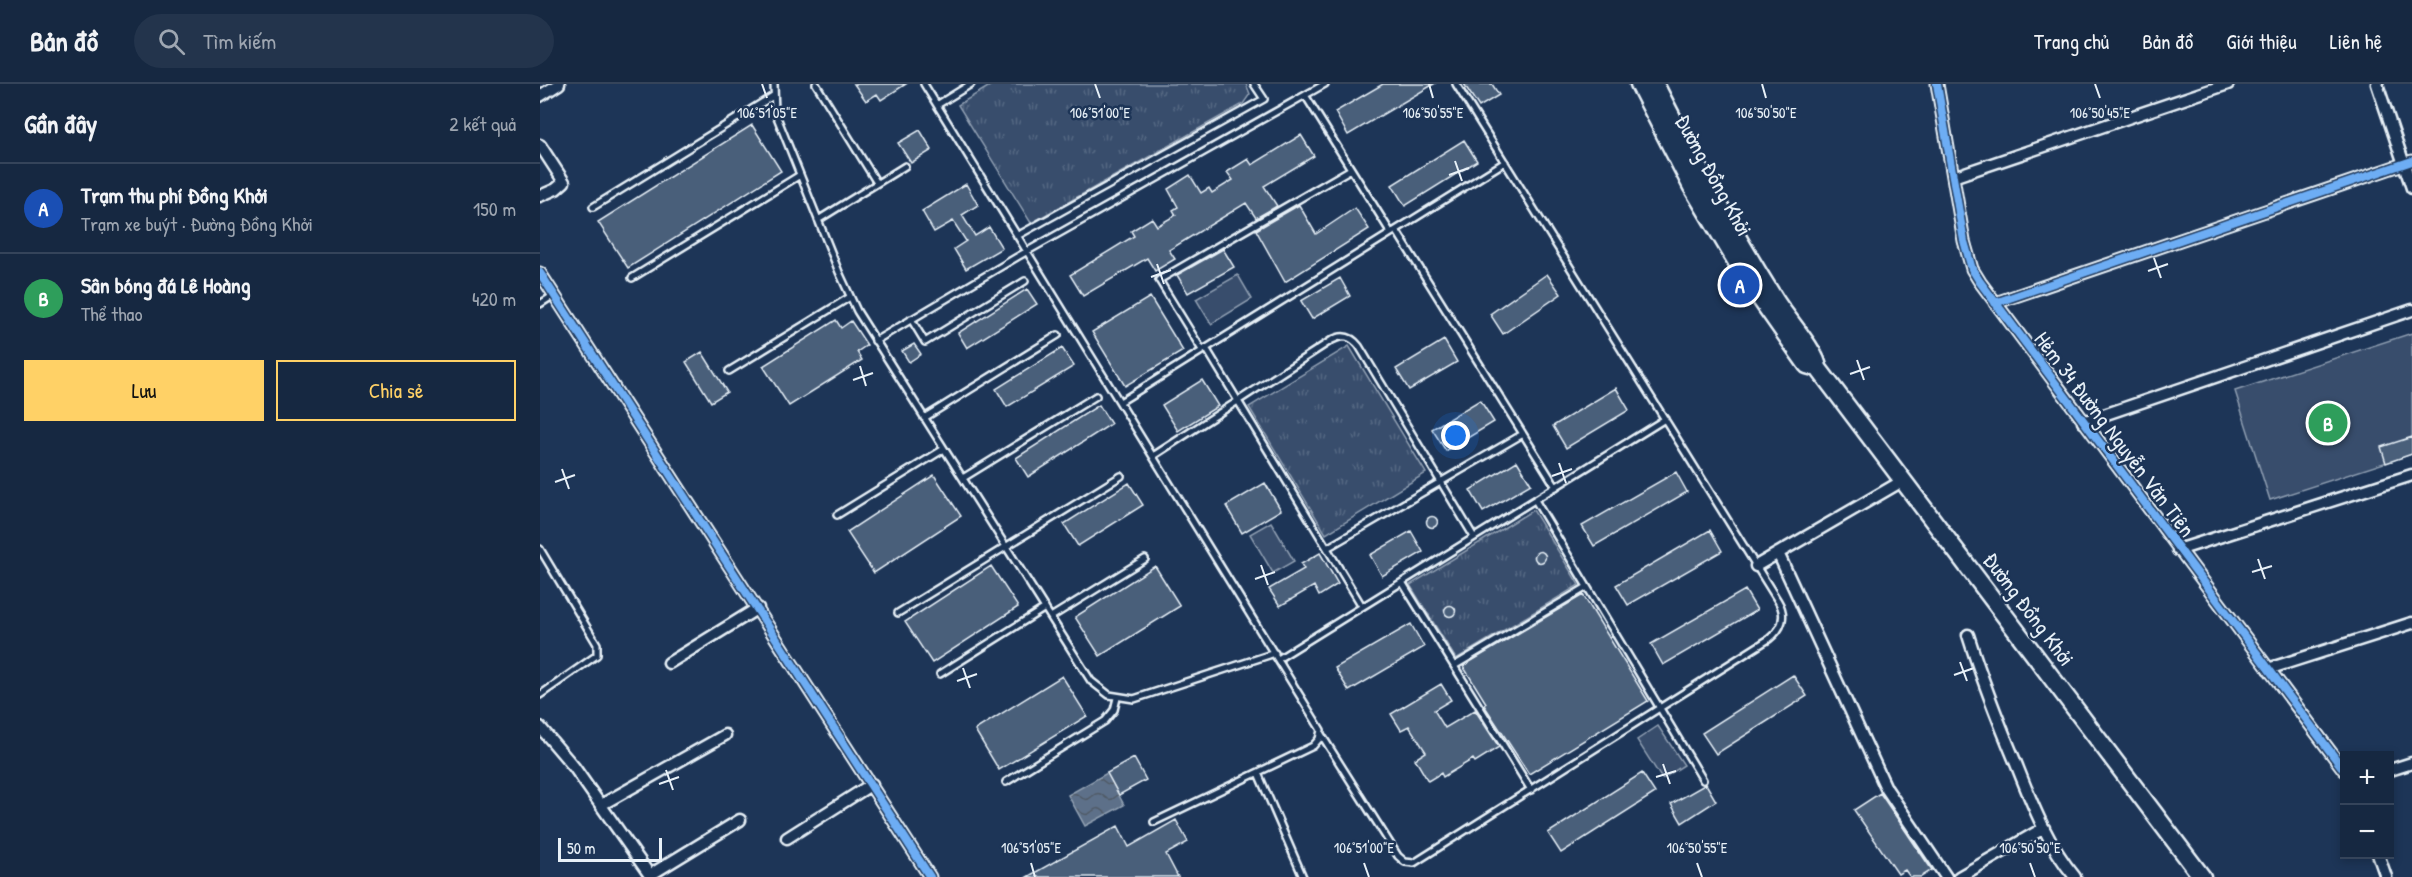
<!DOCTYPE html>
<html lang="vi">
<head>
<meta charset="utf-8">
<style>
  :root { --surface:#162841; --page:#23344c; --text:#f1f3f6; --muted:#9ea6b1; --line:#35445a; --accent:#ffd166 }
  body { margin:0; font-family:"Patrick Hand",sans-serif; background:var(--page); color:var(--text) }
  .controls { position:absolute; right:18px; bottom:18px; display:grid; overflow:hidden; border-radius:0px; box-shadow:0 3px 9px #0003 }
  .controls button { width:54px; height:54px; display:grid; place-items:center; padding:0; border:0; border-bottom:2px solid var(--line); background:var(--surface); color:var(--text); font:30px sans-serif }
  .scale { position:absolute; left:18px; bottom:15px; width:104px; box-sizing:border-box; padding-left:6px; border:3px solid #e8f1f8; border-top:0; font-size:16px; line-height:21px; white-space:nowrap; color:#e8f1f8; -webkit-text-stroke:4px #1d3557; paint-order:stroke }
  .you { position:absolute; left:916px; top:352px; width:21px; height:21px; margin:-15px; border:4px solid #fff; border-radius:50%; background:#1a73e8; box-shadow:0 0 0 9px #1a73e833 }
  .badge { display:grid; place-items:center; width:39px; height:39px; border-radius:50%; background:var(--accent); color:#fff; font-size:20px; font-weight:700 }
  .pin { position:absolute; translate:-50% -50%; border:3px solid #fff; box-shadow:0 2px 6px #0006 }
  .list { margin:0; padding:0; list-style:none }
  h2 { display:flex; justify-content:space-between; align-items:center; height:78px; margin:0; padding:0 24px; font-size:26px }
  h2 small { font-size:20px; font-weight:400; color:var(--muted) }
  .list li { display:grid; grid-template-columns:39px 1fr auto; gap:18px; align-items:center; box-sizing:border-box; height:90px; padding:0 24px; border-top:2px solid var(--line) }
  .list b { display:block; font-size:22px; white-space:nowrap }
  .list p { margin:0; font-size:20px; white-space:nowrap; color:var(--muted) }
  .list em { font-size:20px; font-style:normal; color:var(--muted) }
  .actions { display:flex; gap:12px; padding:18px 24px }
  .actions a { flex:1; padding:14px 0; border:2px solid var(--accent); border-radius:0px; text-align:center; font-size:21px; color:var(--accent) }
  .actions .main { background:var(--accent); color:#111 }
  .icon { flex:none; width:33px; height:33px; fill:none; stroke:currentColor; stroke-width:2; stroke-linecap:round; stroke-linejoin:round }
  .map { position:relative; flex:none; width:1872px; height:793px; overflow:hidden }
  header { display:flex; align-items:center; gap:36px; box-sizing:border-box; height:84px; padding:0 30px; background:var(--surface); border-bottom:2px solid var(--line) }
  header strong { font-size:28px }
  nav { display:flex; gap:33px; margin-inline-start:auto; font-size:21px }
  .search { width:420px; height:54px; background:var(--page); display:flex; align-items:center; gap:15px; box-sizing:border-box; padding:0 21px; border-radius:33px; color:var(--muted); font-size:22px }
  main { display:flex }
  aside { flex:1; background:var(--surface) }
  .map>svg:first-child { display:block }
  .grass { fill:url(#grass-tufts); stroke:#909fb2; stroke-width:1.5 }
  .green { fill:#374d6c; stroke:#909fb2; stroke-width:1.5 }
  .water { fill:url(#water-waves); stroke:#95a4b5; stroke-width:1.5 }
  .building { fill:#495e7a; stroke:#e8f1f8; stroke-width:1.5 }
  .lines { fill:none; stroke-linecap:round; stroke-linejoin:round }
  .lane-casing { stroke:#e8f1f8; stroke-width:10 }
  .street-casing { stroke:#e8f1f8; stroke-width:15 }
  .secondary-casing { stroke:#e8f1f8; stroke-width:21 }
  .lane { stroke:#1d3557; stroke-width:5 }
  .street { stroke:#1d3557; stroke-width:10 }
  .secondary { stroke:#1d3557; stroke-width:16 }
  .cycleway-casing { stroke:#1d3557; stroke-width:11 }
  .cycleway { stroke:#6dadf4; stroke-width:8 }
  .ticks { fill:none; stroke:#e8f1f8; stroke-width:2 }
  .labels { text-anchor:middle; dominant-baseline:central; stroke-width:5; stroke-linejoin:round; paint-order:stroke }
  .street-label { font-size:22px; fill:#e8f1f8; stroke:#1d3557 }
  .ticks-label { font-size:15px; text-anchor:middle; fill:#e8f1f8; stroke:#1d3557; stroke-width:5; stroke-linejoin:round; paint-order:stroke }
</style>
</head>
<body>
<header>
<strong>Bản đồ</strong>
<div class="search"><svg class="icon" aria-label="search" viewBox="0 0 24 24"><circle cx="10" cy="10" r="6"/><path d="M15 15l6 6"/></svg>Tìm kiếm</div>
<nav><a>Trang chủ</a><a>Bản đồ</a><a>Giới thiệu</a><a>Liên hệ</a></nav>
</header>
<main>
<aside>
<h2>Gần đây<small>2 kết quả</small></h2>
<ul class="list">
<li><span class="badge" style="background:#1a4fb4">A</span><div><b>Trạm thu phí Đồng Khởi</b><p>Trạm xe buýt · Đường Đồng Khởi</p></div><em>150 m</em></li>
<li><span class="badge" style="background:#2e9e5b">B</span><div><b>Sân bóng đá Lê Hoàng</b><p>Thể thao</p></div><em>420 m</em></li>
</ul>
<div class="actions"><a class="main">Lưu</a><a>Chia sẻ</a></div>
</aside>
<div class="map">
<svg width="1872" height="793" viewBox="0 0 1872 793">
  <defs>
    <pattern id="grass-tufts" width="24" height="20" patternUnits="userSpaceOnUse" patternTransform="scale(1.5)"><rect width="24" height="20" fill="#374d6c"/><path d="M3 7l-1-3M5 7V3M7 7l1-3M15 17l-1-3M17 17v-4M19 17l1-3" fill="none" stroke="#546782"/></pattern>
    <pattern id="water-waves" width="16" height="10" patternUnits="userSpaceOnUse" patternTransform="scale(1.5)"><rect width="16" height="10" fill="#5d7089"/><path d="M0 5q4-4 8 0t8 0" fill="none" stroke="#505a66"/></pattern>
  </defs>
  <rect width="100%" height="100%" fill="#1d3557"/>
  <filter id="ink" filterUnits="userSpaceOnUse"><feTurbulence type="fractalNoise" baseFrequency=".0167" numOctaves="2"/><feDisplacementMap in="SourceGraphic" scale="12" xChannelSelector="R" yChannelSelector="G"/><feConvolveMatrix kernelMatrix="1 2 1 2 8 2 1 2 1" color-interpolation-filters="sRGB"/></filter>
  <g filter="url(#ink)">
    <path class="grass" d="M453 0H706L710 10 703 20 491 139 418 21Z
      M809 262 886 389 786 450 709 323Z
      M993 426 1039 501 916 575 870 501Z"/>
    <path class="green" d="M698 191 712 215 671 240 656 215Z
      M1872 249V370L1730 416 1695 307Z
      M731 438 754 477 733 489 710 450Z
      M1118 642 1144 681 1122 695 1097 656Z"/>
    <path class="water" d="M567 689 584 721 545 742 528 711Z"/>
    <path class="building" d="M314 0H366L341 16 337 10 326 17Z
      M843 0H894L808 51 795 28Z
      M924 0H952L959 11 939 23Z
      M212 41 241 87 88 184 58 138Z
      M380 46 392 66 371 79 358 59Z
      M761 51 774 72 724 102 737 122 716 134 706 119 629 166 635 175 615 187 607 174 543 212 530 191 594 152 591 147 612 134 617 142 636 131 633 126 638 123 628 105 650 91 661 109 669 104 672 109 693 96 687 88 708 75 712 81Z
      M924 56 937 77 865 122 852 101Z
      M426 100 438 121 422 131 435 152 449 143 462 164 426 185 414 165 426 157 413 137 394 148 382 127Z
      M759 121 776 150 815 124 829 145 745 198 716 146Z
      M683 165 694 183 648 209 637 191Z
      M1007 190 1021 210 963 250 950 230Z
      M800 194 810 212 772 235 761 217Z
      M487 205 497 220 427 264 418 249Z
      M610 213 643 267 585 302 552 248Z
      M296 236 301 244 311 237 327 261 317 268 322 276 249 322 223 282Z
      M904 256 917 278 869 306 856 285Z
      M374 260 381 270 369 278 362 267Z
      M522 264 534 282 467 323 456 305Z
      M162 268 187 308 171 318 146 278Z
      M662 296 678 322 638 347 622 321Z
      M1076 304 1089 326 1026 364 1013 342Z
      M940 316 954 338 906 367 892 345Z
      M559 321 571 340 488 393 476 374Z
      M1872 353V370L1846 379 1841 363Z
      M977 377 991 400 943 428 930 406Z
      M1136 388 1147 408 1054 462 1042 442Z
      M394 391 421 432 334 489 307 448Z
      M589 399 603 421 538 462 524 440Z
      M725 399 741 426 702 449 686 422Z
      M886.5 438a5.5 5.5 0 1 1 11 0a5.5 5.5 0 1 1-11 0Z
      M1170 446 1182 467 1088 521 1076 501Z
      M871 447 883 468 842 492 830 471Z
      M994.5 473a5.5 5.5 0 1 1 11 0a5.5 5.5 0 1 1-11 0Z
      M780 469 798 500 779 512 774 502 740 522 729 505 764 485 761 480Z
      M451 482 478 523 392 579 365 538Z
      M615 482 640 522 560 572 535 533Z
      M1205 506 1217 526 1123 581 1111 560Z
      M1043 511 1108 617 989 690 944 621 946 619 923 582Z
      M904.5 527a5.5 5.5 0 1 1 11 0a5.5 5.5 0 1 1-11 0Z
      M871 540 884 563 809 607 795 584Z
      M1253 591 1267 612 1176 670 1162 649Z
      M522 592 547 632 459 686 435 646Z
      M901 600 911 616 894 626 905 644 935 626 959 663 935 678 933 675 903 693 901 689 888 697 875 675 886 668 869 642 861 646 851 630Z
      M594 674 606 696 579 711 567 689Z
      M1102 689 1115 709 1021 769 1008 749Z
      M1166 700 1176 717 1142 739 1131 720Z
      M1340 709 1392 786 1381 793H1370L1365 786 1358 790 1314 726Z
      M636 736 648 758 626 770 638 793H487L578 742 589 763Z"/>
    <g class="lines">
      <defs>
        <path id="lane" d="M234 0 235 28 299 188 317 227 551 597 569 611 594 615 735 569
          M276 0 337 99
          M384 0 781 646 779 655 773 662 614 738
          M765 11 851 149
          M397 21 431 0
          M53 123 233 12
          M278 136 365 82
          M856 146 1016 403
          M477 152 724 15 714 0
          M92 194 260 91
          M0 220 14 211
          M371 235 385 258 485 197
          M335 257 477 173 785 0
          M666 264 822 522
          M662 266 619 196 811 85
          M189 287 310 213
          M580 318 965 78
          M384 334 518 251
          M613 372 792 256C803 250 811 252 819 262L934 453
          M423 394 556 312
          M995 416 1163 696
          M297 431 404 365
          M787 464 983 350
          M0 465 57 560V571L0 611
          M862 498 991 706
          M358 529 581 392
          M511 533 605 475
          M738 575 1125 335
          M914 582 1047 503
          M400 590 505 524
          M781 650 858 772 865 778 874 779 1229 555C1242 545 1247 532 1238 517L916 0
          M718 689 763 793
          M466 698 565 637 574 626 577 614"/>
        <path id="street" d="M1397 0 1424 157 1432 185 1440 198 1804 686
          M1837 0 1872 104
          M0 12 19 0
          M0 61 24 98 16 105 0 112
          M1413 93 1688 0
          M0 189 390 793
          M1455 219 1872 77
          M1543 338 1872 226
          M1638 466 1872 391
          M1238 469 1346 704 1406 793
          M1216 482 1364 396
          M1428 551C1442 596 1459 639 1477 682 1492 720 1508 761 1535 793
          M129 579 218 524
          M1728 585 1872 539
          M0 643 34 683 111 793
          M1850 686 1872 679
          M61 721 185 651
          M247 754 332 700
          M1838 770 1846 793
          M110 791 200 736
          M1419 793 1504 744"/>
        <path id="secondary" d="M1099 0 1152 103 1208 197 1267 281 1278 284
          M1115 0C1152 73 1191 146 1235 216 1244 231 1278 270 1278 284L1662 793"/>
      </defs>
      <use href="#lane" class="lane-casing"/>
      <use href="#street" class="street-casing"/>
      <use href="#secondary" class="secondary-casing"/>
      <use href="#lane" class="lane"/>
      <use href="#street" class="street"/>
      <use href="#secondary" class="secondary"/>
      <defs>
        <path id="cycleway" d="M1397 0 1424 157 1432 185 1440 198 1804 686
          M0 189 390 793
          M1455 219 1872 77"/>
      </defs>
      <use href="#cycleway" class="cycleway-casing"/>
      <use href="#cycleway" class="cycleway"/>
    </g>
  </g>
  <path class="ticks" d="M222 0 227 14M555 0 560 14M889 0 893 14M1222 0 1226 14M1555 0 1560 14M915 77 922 97M909 91 929 84M1614 174 1621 194M617 180 624 200M1608 187 1628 180M611 193 631 186M1317 276 1324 296M320 282 326 302M1310 290 1330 283M313 296 333 289M1019 379 1026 399M22 385 29 405M1012 392 1032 385M15 398 35 391M1718 475 1725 495M721 481 728 501M1712 488 1732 482M715 495 735 488M1420 578 1427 597M423 584 430 604M1414 591 1434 584M417 597 437 590M1123 680 1130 700M126 686 133 706M1116 693 1136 687M119 700 139 693M491 779 495 793M824 779 829 793M1157 779 1162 793M1490 779 1495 793"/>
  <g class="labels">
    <g class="street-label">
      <text transform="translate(1174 91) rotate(61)">Đường Đồng Khởi</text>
      <text transform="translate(1575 350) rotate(53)">Hẻm 34 Đường Nguyễn Văn Tiên</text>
      <text transform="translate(1489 525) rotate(53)">Đường Đồng Khởi</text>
    </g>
  </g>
  <g class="ticks-label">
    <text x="227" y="34">106°51'05"E</text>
    <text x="560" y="34">106°51'00"E</text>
    <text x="893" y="34">106°50'55"E</text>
    <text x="1226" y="34">106°50'50"E</text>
    <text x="1560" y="34">106°50'45"E</text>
    <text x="491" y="769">106°51'05"E</text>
    <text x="824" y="769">106°51'00"E</text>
    <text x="1157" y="769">106°50'55"E</text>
    <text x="1490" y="769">106°50'50"E</text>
  </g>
</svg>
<div class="controls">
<button>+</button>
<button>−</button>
</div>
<div class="scale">50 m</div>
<div class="you"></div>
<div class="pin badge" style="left:1200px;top:201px;background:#1a4fb4">A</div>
<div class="pin badge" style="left:1788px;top:339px;background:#2e9e5b">B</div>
</div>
</main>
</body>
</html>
